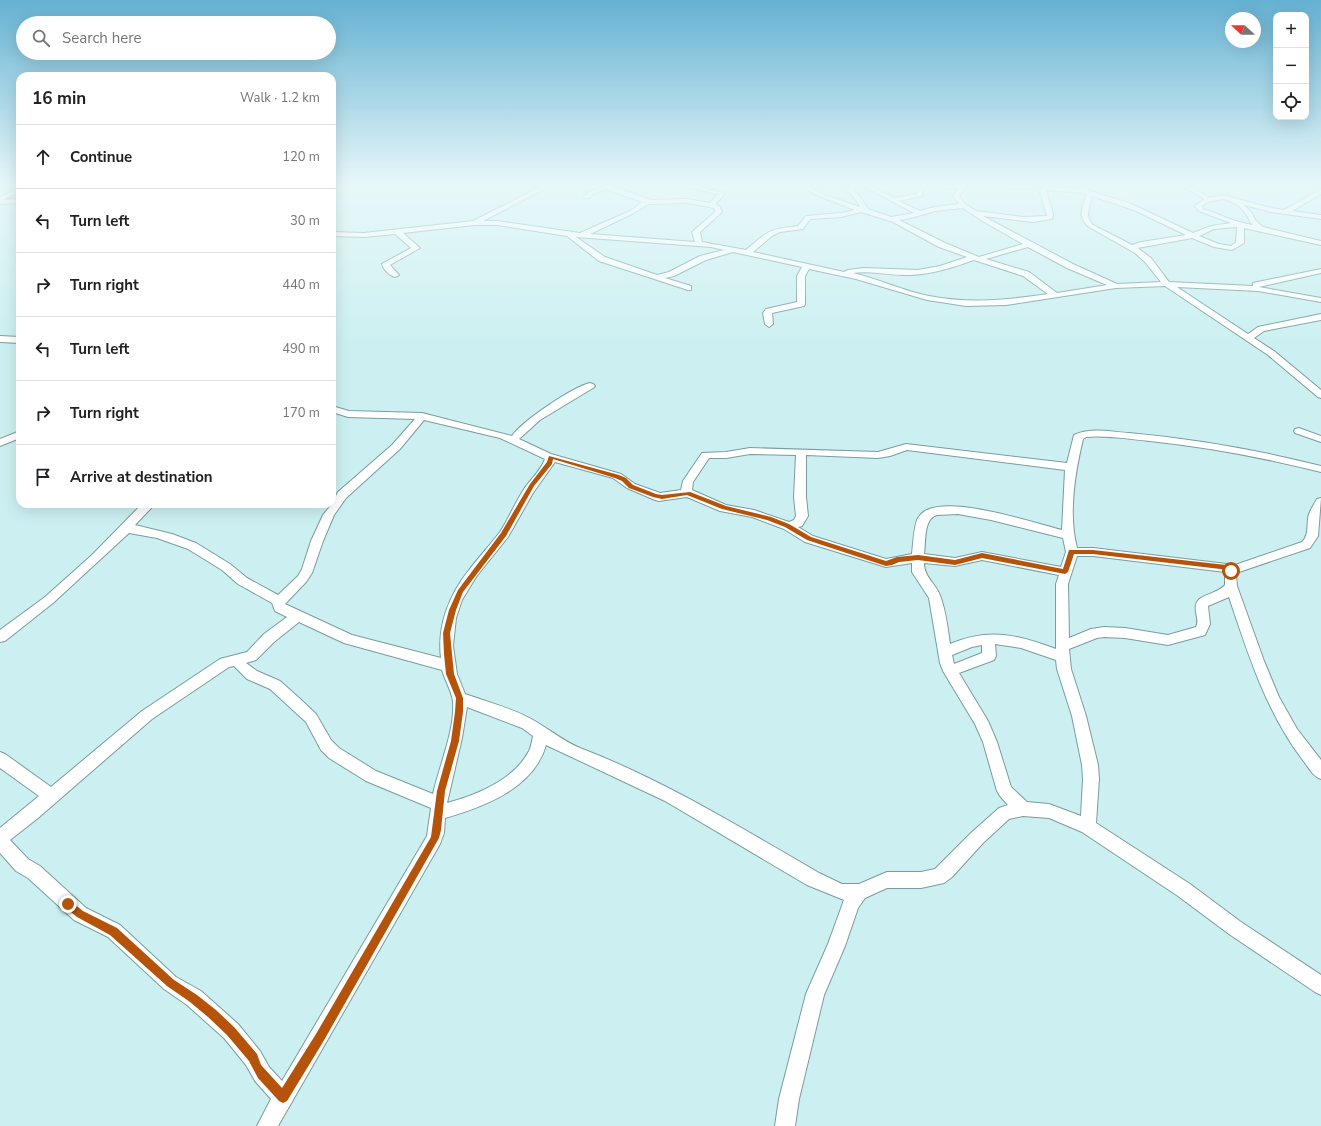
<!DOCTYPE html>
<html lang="en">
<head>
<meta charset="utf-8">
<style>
  :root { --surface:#fff; --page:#f2f2f2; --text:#202124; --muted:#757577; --line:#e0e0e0 }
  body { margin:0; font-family:"Nunito Sans",sans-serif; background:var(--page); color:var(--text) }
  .controls { position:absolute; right:12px; top:12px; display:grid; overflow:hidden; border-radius:8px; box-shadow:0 4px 16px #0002 }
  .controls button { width:36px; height:36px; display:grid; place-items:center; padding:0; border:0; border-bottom:1px solid var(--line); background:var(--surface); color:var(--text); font:20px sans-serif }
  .compass { position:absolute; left:1225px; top:12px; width:36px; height:36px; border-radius:50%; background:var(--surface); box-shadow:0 4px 16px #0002; rotate:292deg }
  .stop { position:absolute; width:12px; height:12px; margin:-9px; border:3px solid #b45309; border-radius:50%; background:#fff }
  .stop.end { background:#b45309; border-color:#fff; box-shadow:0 1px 4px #0008 }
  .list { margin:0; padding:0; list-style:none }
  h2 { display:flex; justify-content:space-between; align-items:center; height:52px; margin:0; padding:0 16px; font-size:17px }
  h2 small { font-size:13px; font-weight:400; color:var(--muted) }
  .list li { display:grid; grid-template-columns:26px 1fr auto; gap:12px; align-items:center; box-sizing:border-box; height:64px; padding:0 16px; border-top:1px solid var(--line) }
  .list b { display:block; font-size:15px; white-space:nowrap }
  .list em { font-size:13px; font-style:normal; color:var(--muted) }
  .icon { flex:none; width:22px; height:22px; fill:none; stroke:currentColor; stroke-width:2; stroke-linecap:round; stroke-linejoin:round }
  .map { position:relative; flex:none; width:1321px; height:1126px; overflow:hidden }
  .search { position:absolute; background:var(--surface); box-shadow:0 4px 16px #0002; left:16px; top:16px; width:320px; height:44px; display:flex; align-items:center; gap:10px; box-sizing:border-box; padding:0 14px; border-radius:22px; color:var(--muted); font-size:15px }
  .panel { position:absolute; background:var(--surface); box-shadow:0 4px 16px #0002; left:16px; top:72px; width:320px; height:436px; border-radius:12px }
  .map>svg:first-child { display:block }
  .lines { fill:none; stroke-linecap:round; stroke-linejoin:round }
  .minor-casing { stroke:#7a9c9d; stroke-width:2 }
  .minor { fill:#fff; fill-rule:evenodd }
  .route { fill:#b45309 }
</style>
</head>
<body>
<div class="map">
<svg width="1321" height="1126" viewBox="0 0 1321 1126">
  <rect width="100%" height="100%" fill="#ccf0f1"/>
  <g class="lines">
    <defs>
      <path id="minor" d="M542 186H550L483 221H497L580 233 630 211 642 202 606 189 593 194 589 198H585L584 197 589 192 604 186H612L651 200 687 199 710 203 718 194 686 187 693 186 725 193 716 204 720 207 722 212 700 232 702 242 746 250C768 231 769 229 798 226L806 216 841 213 855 210 821 197 805 189V186H811V187L825 195 860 207 856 200 846 189 852 186H860L853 190 861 198 868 209 891 217 914 213 863 186H870L894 198 917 194 918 188 930 186 923 190 922 196 899 201 920 211 934 207 959 204 953 196 958 189 943 188 940 186H968L959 196 965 204 976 211 1023 217 1047 216 1038 186 1082 189 1080 186H1086L1090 191 1129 203 1193 233 1211 226 1231 223 1199 211 1195 206 1204 199 1183 186H1190L1210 198 1223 195 1271 208 1284 210 1321 189V194L1292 211 1321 215V219L1271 212 1244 205 1252 213 1255 220 1263 227 1321 241V245L1244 228V243L1232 250 1214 247 1192 238 1138 248 1151 258 1169 282 1253 286V283L1321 269V273L1259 287 1321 298V302L1258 291 1177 287 1248 334 1258 327 1321 314V320L1264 331 1254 338 1274 351 1321 390V398L1318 397 1268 355 1165 286 1116 288 1006 305 966 306 927 300 856 279 809 269 805 276V304L804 306 772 313 773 324 769 327 765 324 763 313 766 309 797 302V276L802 267 733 252 706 260 674 276 665 278 691 286V290H688L599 261 567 236 497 225H475L403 233 420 248 390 265 399 275 395 277C390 276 383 269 382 264L411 248 395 234 364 237 332 236V232L364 233 473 221ZM1046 190 1084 193 1086 195C1083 209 1076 215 1089 227L1135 253 1145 262 1161 282 1117 284 1073 264 983 216 1033 222 1052 219 1053 214ZM1092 196 1134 210 1186 235 1141 242 1132 245 1093 225C1084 215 1090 207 1092 196ZM1223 199C1233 202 1240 205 1246 214 1249 218 1249 222 1253 225 1237 223 1219 214 1203 209L1202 206 1208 202ZM687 203 710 207 715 209V212L692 232 695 242 590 234 634 213 648 204ZM963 208 984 222 1023 244 979 257 945 243 899 220 911 218 935 211ZM861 212 893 222 939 247 967 257 940 266 918 270 864 268 848 270 844 272 753 252 772 236 780 232 803 229 810 219 841 217ZM1237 227 1236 242 1231 246 1219 244 1199 236 1214 229ZM576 237 711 247 724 250 700 256 669 272 657 275 605 257ZM1028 247 1067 268 1107 285 1057 293 1029 272 986 259ZM974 260 1023 276 1048 294C1007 300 971 304 929 296 903 291 879 279 853 273 872 270 891 276 911 275 933 274 954 267 974 260Z
        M1006 186H1036L1033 188H1009Z
        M20 188V192L3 200 20 199V203L0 204V197Z
        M0 336 20 337V343L0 342Z
        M590 383 593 384 595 386 593 388 540 420 519 439 551 454 621 474 635 484 660 493 681 490 683 481 702 453 726 452 750 448 878 452 906 444 1067 463 1074 435C1091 427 1111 432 1129 433 1194 439 1258 450 1321 466V472C1265 458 1208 447 1150 441 1129 439 1107 435 1086 437L1083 439C1075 473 1068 513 1077 548H1093L1235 565 1302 542C1310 534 1306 524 1309 514 1311 509 1314 504 1317 499L1321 498 1318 536 1310 548 1239 572 1236 575 1237 586 1264 661 1279 697 1297 729 1321 760V779C1312 776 1308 766 1302 759 1266 711 1248 654 1229 597L1208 606 1210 624 1205 635 1168 645 1125 638 1104 637 1097 638 1069 649 1071 669 1086 716 1098 765 1099 779 1096 823 1190 884 1241 922 1321 975V995L1315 992 1229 934 1178 896 1082 832 1049 818 1023 816 1009 819 983 843 952 877 944 883 921 888H887L865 898 858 908 845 946 824 995 799 1099 795 1126H775L779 1099 806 994 828 944 844 900 807 885 665 801 546 745C534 788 484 807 445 818L444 833 440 844 278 1126H257L271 1099 255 1081 246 1065 224 1038 187 1005 164 989 108 937 74 920 28 878 16 871 0 853V828L39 796 0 768V752L5 754 51 787 142 711 220 659 247 652 264 634 287 617 275 611 272 603 238 584 222 570 188 549 157 538 129 533 53 603 5 641 0 642V630L45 597 92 555 142 504H155L135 525 172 534 196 543 230 564 247 578 278 595 298 576 302 569 311 541 323 515 332 504 338 492 392 445 415 419 348 417 332 412V406L349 411 422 413 512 436C522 421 573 387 590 383ZM424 420 500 438 545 459C541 470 531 479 524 489 515 503 509 518 500 532 490 545 479 557 469 570 449 595 437 626 441 658L352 635 285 604 306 582 312 573 323 541 334 515 346 498 400 449ZM907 450 1065 470 1062 530C1031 522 956 497 927 510 924 511 920 515 918 518 914 524 913 546 912 554L886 559 813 536 798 527 802 526 808 516 806 497V455L878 458 890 456ZM750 454 796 455 794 497 796 516 794 520 789 522 754 510 726 505 692 490 693 482 709 458H726ZM555 462 613 478 627 488 655 500 659 501 687 497 720 511 752 517 784 529 805 542 886 567 912 563V572L929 598 940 663 943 671 975 724 983 742 997 791 1000 796 1008 805 999 808 971 833 935 869 921 872H887L859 884H842L819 873C741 828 664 780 580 748 563 741 549 729 533 720 512 708 487 702 465 694L457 674 453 646 456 618 462 600 476 577 508 537 533 493ZM958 514 991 520 1063 538 1066 552 1061 567 982 552 955 558 924 554C926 542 923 519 937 515ZM1077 556H1093L1225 572V585C1216 595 1198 594 1196 605 1194 612 1200 620 1196 627L1168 635 1125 628 1104 627 1091 629 1069 638 1068 584ZM982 560 1059 575 1056 584V649C1018 635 990 627 950 644 948 629 946 613 941 598 937 584 924 578 924 563L955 566ZM299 622 344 643 442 670C445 681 452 691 453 702 455 731 439 766 433 794L376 771 339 748 331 740 316 714 298 697 280 681 257 671 246 663 256 660 274 642ZM995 644 1021 648 1056 660 1057 669 1072 716 1082 765 1083 779 1081 816 1049 804 1027 802 1011 787 997 742 988 721 959 673 994 660 996 656ZM982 645V653L954 664 952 655 972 647ZM234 666 247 679 270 689 306 722 321 750 329 758 366 781 431 808 427 836 282 1081 269 1067 260 1051 238 1024 201 991 176 977 120 925 86 908 40 866 28 859 10 840 38 818 152 719 229 667ZM467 707 522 728 533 736C532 741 531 747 529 751 514 780 476 795 447 803L462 738Z
        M1299 428 1321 436V442L1295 433 1294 431 1295 429Z
        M20 431V438L0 446V439Z"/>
    </defs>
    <use href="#minor" class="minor-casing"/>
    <use href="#minor" class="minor"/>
  </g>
  <linearGradient id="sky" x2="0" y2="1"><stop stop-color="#65b1d2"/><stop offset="0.54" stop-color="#e8f8f9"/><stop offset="1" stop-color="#e8f8f9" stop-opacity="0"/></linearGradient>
  <rect width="1321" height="343" fill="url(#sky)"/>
  <path class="route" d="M549 456 619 475 626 478 633 485 656 494 662 495 690 492 726 506 771 517 789 524 811 537 886 561 897 557 918 555 955 560 982 553 1063 569 1069 550H1093L1235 566 1238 569 1231 574 1229 573V570L1093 554H1074L1068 572 1065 574 982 558 955 565 918 560 899 562 892 565 886 566 807 540 785 527 767 520 722 509 687 495 662 499 653 497 629 488 622 481 615 478 553 459 552 464 534 486 506 536 463 592 456 610 450 633 452 654 454 674 463 698V712L459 741 445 791 441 830 439 838 323 1042 287 1101 283 1103 279 1101 258 1078 249 1061 227 1035 208 1017 190 1002 167 986 110 935 77 917 65 907 63 904 65 901 68 899 83 911 117 928 174 980 197 995 216 1010 234 1027 257 1054 261 1065 282 1088 316 1034 431 837 437 791 451 741 455 712 456 698 446 674 444 654 443 633 449 610 458 590 501 533 530 484 547 462Z"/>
</svg>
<div class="controls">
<button>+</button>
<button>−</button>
<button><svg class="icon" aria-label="locate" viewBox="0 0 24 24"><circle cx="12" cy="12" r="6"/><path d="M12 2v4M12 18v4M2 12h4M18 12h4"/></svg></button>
</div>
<svg class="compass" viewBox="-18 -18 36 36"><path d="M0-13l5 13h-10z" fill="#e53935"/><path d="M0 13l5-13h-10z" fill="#757577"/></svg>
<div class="stop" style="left:1231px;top:571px"></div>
<div class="stop end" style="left:68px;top:904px"></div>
<div class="search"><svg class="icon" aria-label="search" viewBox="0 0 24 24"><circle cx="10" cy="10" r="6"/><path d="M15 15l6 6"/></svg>Search here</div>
<section class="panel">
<h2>16 min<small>Walk · 1.2 km</small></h2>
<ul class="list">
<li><svg class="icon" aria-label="ahead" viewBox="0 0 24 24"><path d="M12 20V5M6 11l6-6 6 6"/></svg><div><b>Continue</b></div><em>120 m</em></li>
<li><svg class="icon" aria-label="left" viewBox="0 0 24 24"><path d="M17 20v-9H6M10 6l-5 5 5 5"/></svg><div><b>Turn left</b></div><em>30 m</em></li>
<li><svg class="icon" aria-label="right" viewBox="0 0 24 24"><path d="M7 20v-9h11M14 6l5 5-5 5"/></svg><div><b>Turn right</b></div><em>440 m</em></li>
<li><svg class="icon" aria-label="left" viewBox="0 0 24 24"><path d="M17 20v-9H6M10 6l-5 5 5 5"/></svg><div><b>Turn left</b></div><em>490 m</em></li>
<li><svg class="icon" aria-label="right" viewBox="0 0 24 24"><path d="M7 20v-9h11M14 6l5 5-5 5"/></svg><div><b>Turn right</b></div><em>170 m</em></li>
<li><svg class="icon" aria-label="arrive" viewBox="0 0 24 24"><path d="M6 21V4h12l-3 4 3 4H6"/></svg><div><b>Arrive at destination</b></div></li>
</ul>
</section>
</div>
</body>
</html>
